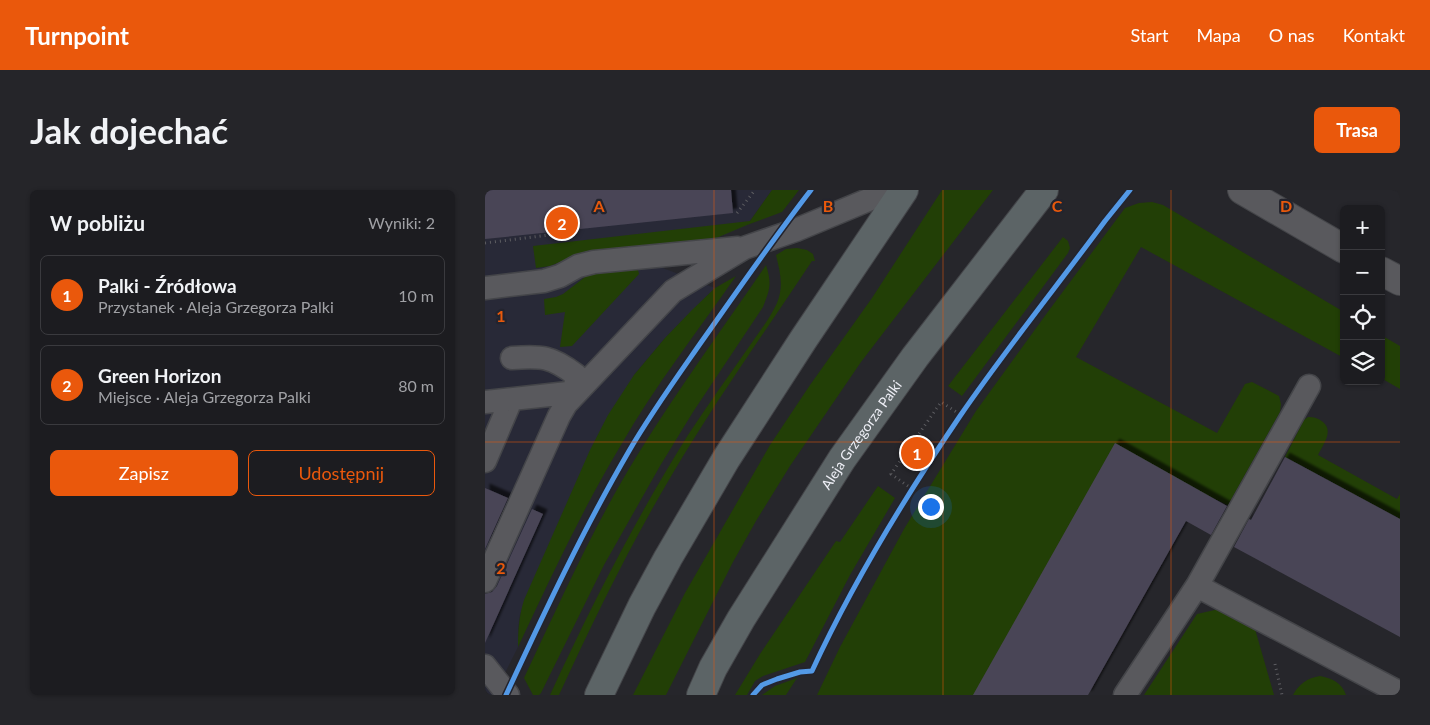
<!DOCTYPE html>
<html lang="pl">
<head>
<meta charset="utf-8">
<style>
  :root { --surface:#1c1c20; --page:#252529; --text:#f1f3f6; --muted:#a0a1a5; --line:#3a3a3e; --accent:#ea580c }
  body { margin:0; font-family:Lato,sans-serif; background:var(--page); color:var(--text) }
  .controls { position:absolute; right:15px; top:15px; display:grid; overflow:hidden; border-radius:8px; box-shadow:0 1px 4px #0004 }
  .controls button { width:45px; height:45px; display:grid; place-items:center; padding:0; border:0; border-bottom:1px solid var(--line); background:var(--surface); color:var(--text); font:25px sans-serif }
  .you { position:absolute; left:445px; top:316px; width:18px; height:18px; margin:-12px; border:4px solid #fff; border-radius:50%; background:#1a73e8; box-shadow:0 0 0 8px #1a73e833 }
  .badge { display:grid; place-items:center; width:32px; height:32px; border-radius:50%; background:var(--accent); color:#fff; font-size:16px; font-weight:700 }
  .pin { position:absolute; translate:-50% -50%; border:2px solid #fff; box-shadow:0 1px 5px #0006 }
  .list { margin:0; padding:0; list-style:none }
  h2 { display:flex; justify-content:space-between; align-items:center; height:65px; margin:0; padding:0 20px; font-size:21px }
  h2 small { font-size:16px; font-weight:400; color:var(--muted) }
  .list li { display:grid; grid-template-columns:32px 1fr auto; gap:15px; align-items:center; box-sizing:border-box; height:80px; margin:0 10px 10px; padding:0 10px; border:1px solid var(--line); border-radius:8px }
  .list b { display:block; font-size:19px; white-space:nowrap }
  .list p { margin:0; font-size:16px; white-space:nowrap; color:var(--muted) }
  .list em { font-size:16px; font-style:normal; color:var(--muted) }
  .actions { display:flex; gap:10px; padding:15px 20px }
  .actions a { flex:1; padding:11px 0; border:1px solid var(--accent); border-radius:8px; text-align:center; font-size:18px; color:var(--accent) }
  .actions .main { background:var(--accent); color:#fff }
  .icon { flex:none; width:28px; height:28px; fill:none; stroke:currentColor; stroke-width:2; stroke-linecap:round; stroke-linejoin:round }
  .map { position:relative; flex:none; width:915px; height:505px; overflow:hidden; border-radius:8px }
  header { display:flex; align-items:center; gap:30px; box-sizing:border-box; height:70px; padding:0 25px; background:var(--accent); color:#fff }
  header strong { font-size:24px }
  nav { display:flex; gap:28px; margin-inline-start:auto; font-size:18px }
  .intro { display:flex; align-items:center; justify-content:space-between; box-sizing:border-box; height:120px; padding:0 30px }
  h1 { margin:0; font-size:35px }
  .button { padding:12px 22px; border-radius:8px; background:var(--accent); color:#fff; font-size:18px; font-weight:700 }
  main { display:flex; gap:30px; padding:0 30px }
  aside { flex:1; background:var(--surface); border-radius:8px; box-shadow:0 1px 4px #0004 }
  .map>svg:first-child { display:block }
  .built { fill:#282937 }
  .green { fill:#223f06 }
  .building { fill:#494556; filter:url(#shadow) }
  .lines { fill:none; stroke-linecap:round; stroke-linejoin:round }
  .service-casing { stroke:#444549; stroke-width:25 }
  .tertiary-casing { stroke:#444549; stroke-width:30 }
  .primary-casing { stroke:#444549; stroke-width:30 }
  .path { stroke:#5d5d61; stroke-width:3; stroke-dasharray:1 4; stroke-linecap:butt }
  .service { stroke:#59595d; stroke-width:22 }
  .tertiary { stroke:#59595d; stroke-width:28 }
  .primary { stroke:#5c6466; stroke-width:28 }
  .cycleway-casing { stroke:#23242e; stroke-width:8 }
  .cycleway { stroke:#5399e6; stroke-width:5 }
  .grid { fill:none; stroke:#e8590c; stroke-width:1; stroke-opacity:0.55 }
  .labels { text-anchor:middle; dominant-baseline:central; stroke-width:4.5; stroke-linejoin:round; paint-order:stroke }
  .street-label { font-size:14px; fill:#eeeff6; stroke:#23242e }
  .grid-label { font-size:16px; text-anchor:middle; font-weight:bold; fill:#e8590c; stroke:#23242e; stroke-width:4.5; stroke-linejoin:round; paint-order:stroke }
</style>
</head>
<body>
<header>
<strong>Turnpoint</strong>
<nav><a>Start</a><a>Mapa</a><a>O nas</a><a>Kontakt</a></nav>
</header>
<div class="intro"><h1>Jak dojechać</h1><a class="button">Trasa</a></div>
<main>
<aside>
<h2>W pobliżu<small>Wyniki: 2</small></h2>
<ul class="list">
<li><span class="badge">1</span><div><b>Palki - Źródłowa</b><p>Przystanek · Aleja Grzegorza Palki</p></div><em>10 m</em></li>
<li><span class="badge">2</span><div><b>Green Horizon</b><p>Miejsce · Aleja Grzegorza Palki</p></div><em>80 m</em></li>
</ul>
<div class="actions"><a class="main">Zapisz</a><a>Udostępnij</a></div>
</aside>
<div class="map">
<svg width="915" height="505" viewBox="0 0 915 505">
  <defs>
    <filter id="shadow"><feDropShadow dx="4.5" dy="-4.5" stdDeviation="1" flood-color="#0009"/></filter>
  </defs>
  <rect width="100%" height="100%" fill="#26262b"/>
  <path class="built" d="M0 0H287L262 35 170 75 230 98 180 148 149 185 35 424 33 439V457L9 505H0Z"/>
  <path class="green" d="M287 0H314L297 22 262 35 229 49 102 61 65 76 51 78 48 56 265 31Z
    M457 0H508L376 172 305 276 271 331 248 372 181 505H148L200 403 285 255 325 195 387 108Z
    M667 12 678 15 859 122V168L656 57 591 167 732 243 760 194 767 192 794 206 796 214 795 222 743 315 717 303 488 505H332L355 457 419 339 491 221 562 123 640 18 654 13Z
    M578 47 583 51 585 58 583 63 477 206 463 196Z
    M312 58 322 60 328 64 330 71H327C280 142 231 210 188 283 145 355 109 429 74 505H65C106 416 151 328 203 245 222 216 242 188 261 161 272 145 284 130 292 113 299 96 295 82 291 65L301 59Z
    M281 75C287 94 285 99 278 117L208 222 175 276 119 375 56 503 54 505H48L39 488C75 412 109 335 153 264 193 199 238 138 281 75Z
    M149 77 153 80 154 84 87 156 75 157 80 122 60 125 59 109 71 107 78 104 100 87 108 83Z
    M251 86C212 142 170 196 136 255 97 320 65 389 33 457 33 441 34 426 39 410L105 260 123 225 149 185 180 148 207 120 230 98Z
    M896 145 915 156V199L896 188Z
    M823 227C829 227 833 228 838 232 849 241 838 255 833 265L912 309 915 304V329L800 267 819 230Z
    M393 296 410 308 365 385 320 472 278 486 270 491 262 505H250L275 464 351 351 355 352Z
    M734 419 770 439 789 505H659L712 424Z
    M835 486C847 488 857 493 861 505H808C814 494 822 488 835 486Z
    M312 488 301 505H277L290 496Z"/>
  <path class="building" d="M0 0H246L248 23 0 49Z
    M630 253 742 316 726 345 701 331 603 505H488Z
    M800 267 915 329V447L749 357 764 329 766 330Z
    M0 298 23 308 0 359Z
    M47 319 58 324 0 453V404L7 402 12 396Z"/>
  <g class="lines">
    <defs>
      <path id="service" d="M0 98 59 91 75 86 93 76 109 72 253 58
        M27 168C57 166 66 166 91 185L90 203
        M824 196 712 396 915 503
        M0 212 83 203H90
        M0 271 26 210
        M0 391 74 226 81 214 188 101 259 58 311 40 407 0
        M0 476 23 505
        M640 505 712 396"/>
      <path id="tertiary" d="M757 0 859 59
        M896 81 915 91"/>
      <g id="primary">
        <path d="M114 505 157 416 183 368 241 269 318 150 419 0"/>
        <path id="s1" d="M216 505 228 478 256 429 357 269 430 167 559 0"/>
      </g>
    </defs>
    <use href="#service" class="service-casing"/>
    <use href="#tertiary" class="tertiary-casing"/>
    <use href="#primary" class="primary-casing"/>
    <path class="path" d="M252 23 270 0
      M0 53 80 43
      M427 299 406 284 456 212 476 225
      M790 474 797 505"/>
    <use href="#service" class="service"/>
    <use href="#tertiary" class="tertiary"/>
    <use href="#primary" class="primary"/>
    <defs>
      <path id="cycleway" d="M21 505C59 423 98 340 144 261 166 223 192 187 217 151 253 100 288 49 326 0
        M268 505 277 495 292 489 315 482 327 481C368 392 420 307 475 226 521 159 572 96 620 31L645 0"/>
    </defs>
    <use href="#cycleway" class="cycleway-casing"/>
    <use href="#cycleway" class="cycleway"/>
  </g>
  <path class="grid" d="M229 0V505M458 0V505M686 0V505M0 252H915"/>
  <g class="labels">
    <g class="street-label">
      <text stroke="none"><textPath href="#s1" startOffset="306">Aleja Grzegorza Palki</textPath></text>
    </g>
  </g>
  <g class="grid-label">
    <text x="114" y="22">A</text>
    <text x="343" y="22">B</text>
    <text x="572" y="22">C</text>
    <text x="801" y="22">D</text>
    <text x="16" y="132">1</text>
    <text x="16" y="384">2</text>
  </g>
</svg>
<div class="controls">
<button>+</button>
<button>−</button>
<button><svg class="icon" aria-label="locate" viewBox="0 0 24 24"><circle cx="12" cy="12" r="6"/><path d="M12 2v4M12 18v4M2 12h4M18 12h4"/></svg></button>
<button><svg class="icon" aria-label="layers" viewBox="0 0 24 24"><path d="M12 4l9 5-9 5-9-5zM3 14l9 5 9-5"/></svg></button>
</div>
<div class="you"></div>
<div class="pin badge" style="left:432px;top:263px">1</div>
<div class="pin badge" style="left:77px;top:33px">2</div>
</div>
</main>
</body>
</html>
